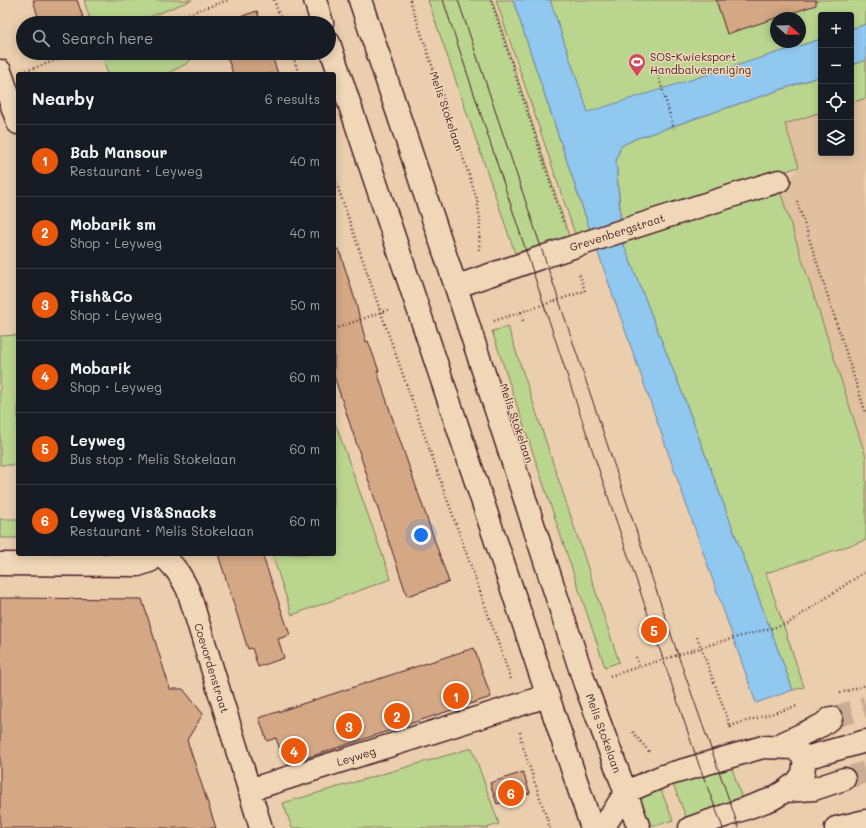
<!DOCTYPE html>
<html lang="en">
<head>
<meta charset="utf-8">
<style>
  :root { --surface:#171b24; --page:#20242c; --text:#f1f3f6; --muted:#9ea1a6; --line:#363941; --accent:#ea580c }
  body { margin:0; font-family:Mali,sans-serif; background:var(--page); color:var(--text) }
  .controls { position:absolute; right:12px; top:12px; display:grid; overflow:hidden; border-radius:4px; box-shadow:0 2px 10px #0003 }
  .controls button { width:36px; height:36px; display:grid; place-items:center; padding:0; border:0; border-bottom:1px solid var(--line); background:var(--surface); color:var(--text); font:20px sans-serif }
  .compass { position:absolute; left:770px; top:12px; width:36px; height:36px; border-radius:50%; background:var(--surface); box-shadow:0 2px 10px #0003; rotate:110deg }
  .you { position:absolute; left:421px; top:535px; width:14px; height:14px; margin:-10px; border:3px solid #fff; border-radius:50%; background:#1a73e8; box-shadow:0 0 0 6px #1a73e833 }
  .badge { display:grid; place-items:center; width:26px; height:26px; border-radius:50%; background:var(--accent); color:#fff; font-size:13px; font-weight:700 }
  .pin { position:absolute; translate:-50% -50%; border:2px solid #fff; box-shadow:0 1px 4px #0006 }
  .list { margin:0; padding:0; list-style:none }
  h2 { display:flex; justify-content:space-between; align-items:center; height:52px; margin:0; padding:0 16px; font-size:17px }
  h2 small { font-size:13px; font-weight:400; color:var(--muted) }
  .list li { display:grid; grid-template-columns:26px 1fr auto; gap:12px; align-items:center; box-sizing:border-box; height:72px; padding:0 16px; border-top:1px solid var(--line) }
  .list b { display:block; font-size:15px; white-space:nowrap }
  .list p { margin:0; font-size:13px; white-space:nowrap; color:var(--muted) }
  .list em { font-size:13px; font-style:normal; color:var(--muted) }
  .icon { flex:none; width:22px; height:22px; fill:none; stroke:currentColor; stroke-width:2; stroke-linecap:round; stroke-linejoin:round }
  .map { position:relative; flex:none; width:866px; height:828px; overflow:hidden }
  .search { position:absolute; background:var(--surface); box-shadow:0 2px 10px #0003; left:16px; top:16px; width:320px; height:44px; display:flex; align-items:center; gap:10px; box-sizing:border-box; padding:0 14px; border-radius:22px; color:var(--muted); font-size:15px }
  .panel { position:absolute; background:var(--surface); box-shadow:0 2px 10px #0003; left:16px; top:72px; width:320px; height:484px; border-radius:4px }
  .map>svg:first-child { display:block }
  .built { fill:#e0c09f }
  .green { fill:#bad68e; stroke:#827a5c; fill-rule:evenodd }
  .water { fill:#90c8ef; stroke:#7484a1 }
  .building { fill:#d4a885; stroke:#4a1f2b }
  .lines { fill:none; stroke-linecap:round; stroke-linejoin:round }
  .minor-tunnel { stroke:#caab93; stroke-width:22; stroke-dasharray:22 11; stroke-linecap:butt }
  .minor-casing { stroke:#4a1f2b; stroke-width:25 }
  .path { stroke:#4a1f2b; stroke-width:2.5; stroke-dasharray:1 3; stroke-linecap:butt }
  .minor { stroke:#efd7b7; stroke-width:22 }
  .tram { stroke:#4a1f2b; stroke-width:1 }
  .labels { text-anchor:middle; dominant-baseline:central; stroke-width:3; stroke-linejoin:round; paint-order:stroke }
  .poi-label { font-size:11px; fill:#4a1f2b; stroke:#efd7b7; text-anchor:start }
  .street-label { font-size:11px; fill:#4a1f2b; stroke:#efd7b7 }
</style>
</head>
<body>
<div class="map">
<svg width="866" height="828" viewBox="0 0 866 828">
  <rect width="100%" height="100%" fill="#eacead"/>
  <filter id="ink" filterUnits="userSpaceOnUse"><feTurbulence type="fractalNoise" baseFrequency=".025" numOctaves="2"/><feDisplacementMap in="SourceGraphic" scale="8" xChannelSelector="R" yChannelSelector="G"/><feConvolveMatrix kernelMatrix="1 2 1 2 8 2 1 2 1" color-interpolation-filters="sRGB"/></filter>
  <g filter="url(#ink)">
    <path class="built" d="M866 98V457L780 191 799 167 785 124 821 112V153H851V103Z"/>
    <path class="green" d="M84 0H192L134 23H91Z
      M428 0H492L569 236 515 253Z
      M496 0H513L590 230 575 234Z
      M550 0H866V24L851 29V15H821V39L588 113ZM776 18H800V42H776Z
      M101 53H195L188 63 166 74H108Z
      M866 60V98L851 103V66Z
      M821 76V112L785 124 799 167 621 220 616 160 621 146 635 139Z
      M780 191 866 457V540L766 573 804 687 793 690 683 395 622 240Z
      M508 327 619 662 605 667 492 331Z
      M18 335V465H0V336Z
      M334 420 391 579 292 615 272 554H334Z
      M0 519H18V538H0Z
      M472 748 499 824 486 828H292L283 803Z
      M731 765 742 799 686 817 673 784Z
      M660 788 673 820C663 823 655 828 646 823L639 801 642 796Z"/>
    <path class="water" d="M513 0H550L588 112 821 39V76L635 139 621 146 616 160 622 240 683 395 793 690 756 703 590 230Z
      M866 24V60L851 65V29Z"/>
    <path class="building" d="M33 0H77L85 23H40Z
      M716 0H816V5L727 34Z
      M257 11 261 23H222Z
      M226 53H271L278 74H233Z
      M339 249 355 300 366 342 368 341 379 371H377L394 423 449 582 407 596 334 376V250Z
      M218 554H262L290 635 278 639 284 658 258 667 252 648 248 649Z
      M0 598 142 599 170 689H183L203 714 187 740 216 828H0Z
      M474 648 491 697 288 764 286 760 284 761 276 738 267 741 259 718 461 652Z
      M523 772 530 793 497 804 490 783Z"/>
    <g class="lines">
      <path class="minor-tunnel" d="M831 718 866 707
        M844 779 866 772"/>
      <defs>
        <path id="minor" d="M315 0 322 23
          M360 0 456 287 585 684 639 828
          M329 43 592 828
          M0 71 18 123
          M456 287C481 277 506 270 531 261 613 233 696 207 779 181
          M160 554C174 565 180 574 188 590L261 828
          M0 564 138 565 150 561 155 554
          M775 747 822 725 831 718
          M805 758 866 741
          M249 790 547 696
          M785 791 814 789 844 779
          M603 828 626 792 663 776 763 747 794 748 805 758
          M690 828 772 799 785 791 797 782 803 774 805 758
          M836 828 866 821"/>
      </defs>
      <use href="#minor" class="minor-casing"/>
      <path class="path" d="M274 0 282 23
        M410 0 477 199 480 220 479 250
        M491 0 563 222
        M162 23 228 0
        M292 53 299 74
        M26 71 77 53
        M657 71 674 129
        M334 176 381 313 511 679
        M797 201 866 414
        M521 312 523 321
        M494 321 585 291 579 273
        M334 329 390 309
        M697 637 731 728
        M636 657 639 667
        M610 676 719 642 787 624 866 571
        M840 693 866 685
        M730 726 797 706
        M520 732 522 744 550 828
        M633 732 650 753"/>
      <use href="#minor" class="minor"/>
      <path class="tram" d="M443 0 577 405 699 765 723 828
        M458 0 678 655 739 828"/>
    </g>
  </g>
  <defs>
    <symbol id="stadium-pin" viewBox="-11 -11 22 30"><path d="M0 17L-7.5 6A9.5 9.5 0 1 1 7.5 6Z" fill="#d1495b" stroke="#efd7b7"/><path d="M0-5a6.5 5 0 1 0 0 10a6.5 5 0 1 0 0-10ZM-3.5-1.8h7v3.6h-7Z" fill="#fff"/></symbol>
  </defs>
  <g fill-rule="evenodd">
    <use href="#stadium-pin" x="627" y="52" width="20" height="27"/>
  </g>
  <g class="labels">
    <g class="poi-label">
      <text x="650" y="56">SOS-Kwieksport<tspan x="650" dy="13">Handbalvereniging</tspan></text>
    </g>
    <g class="street-label">
      <text transform="translate(447 111) rotate(71)">Melis Stokelaan</text>
      <text transform="translate(617 232) rotate(-18)">Grevenbergstraat</text>
      <text transform="translate(517 423) rotate(71)">Melis Stokelaan</text>
      <text transform="translate(212 668) rotate(73)">Coevordenstraat</text>
      <text transform="translate(604 733) rotate(70)">Melis Stokelaan</text>
      <text transform="translate(356 756) rotate(-17)">Leyweg</text>
    </g>
  </g>
</svg>
<div class="controls">
<button>+</button>
<button>−</button>
<button><svg class="icon" aria-label="locate" viewBox="0 0 24 24"><circle cx="12" cy="12" r="6"/><path d="M12 2v4M12 18v4M2 12h4M18 12h4"/></svg></button>
<button><svg class="icon" aria-label="layers" viewBox="0 0 24 24"><path d="M12 4l9 5-9 5-9-5zM3 14l9 5 9-5"/></svg></button>
</div>
<svg class="compass" viewBox="-18 -18 36 36"><path d="M0-13l5 13h-10z" fill="#e53935"/><path d="M0 13l5-13h-10z" fill="#9ea1a6"/></svg>
<div class="you"></div>
<div class="pin badge" style="left:456px;top:696px">1</div>
<div class="pin badge" style="left:397px;top:716px">2</div>
<div class="pin badge" style="left:349px;top:726px">3</div>
<div class="pin badge" style="left:294px;top:751px">4</div>
<div class="pin badge" style="left:654px;top:630px">5</div>
<div class="pin badge" style="left:511px;top:793px">6</div>
<div class="search"><svg class="icon" aria-label="search" viewBox="0 0 24 24"><circle cx="10" cy="10" r="6"/><path d="M15 15l6 6"/></svg>Search here</div>
<section class="panel">
<h2>Nearby<small>6 results</small></h2>
<ul class="list">
<li><span class="badge">1</span><div><b>Bab Mansour</b><p>Restaurant · Leyweg</p></div><em>40 m</em></li>
<li><span class="badge">2</span><div><b>Mobarik sm</b><p>Shop · Leyweg</p></div><em>40 m</em></li>
<li><span class="badge">3</span><div><b>Fish&amp;Co</b><p>Shop · Leyweg</p></div><em>50 m</em></li>
<li><span class="badge">4</span><div><b>Mobarik</b><p>Shop · Leyweg</p></div><em>60 m</em></li>
<li><span class="badge">5</span><div><b>Leyweg</b><p>Bus stop · Melis Stokelaan</p></div><em>60 m</em></li>
<li><span class="badge">6</span><div><b>Leyweg Vis&amp;Snacks</b><p>Restaurant · Melis Stokelaan</p></div><em>60 m</em></li>
</ul>
</section>
</div>
</body>
</html>
